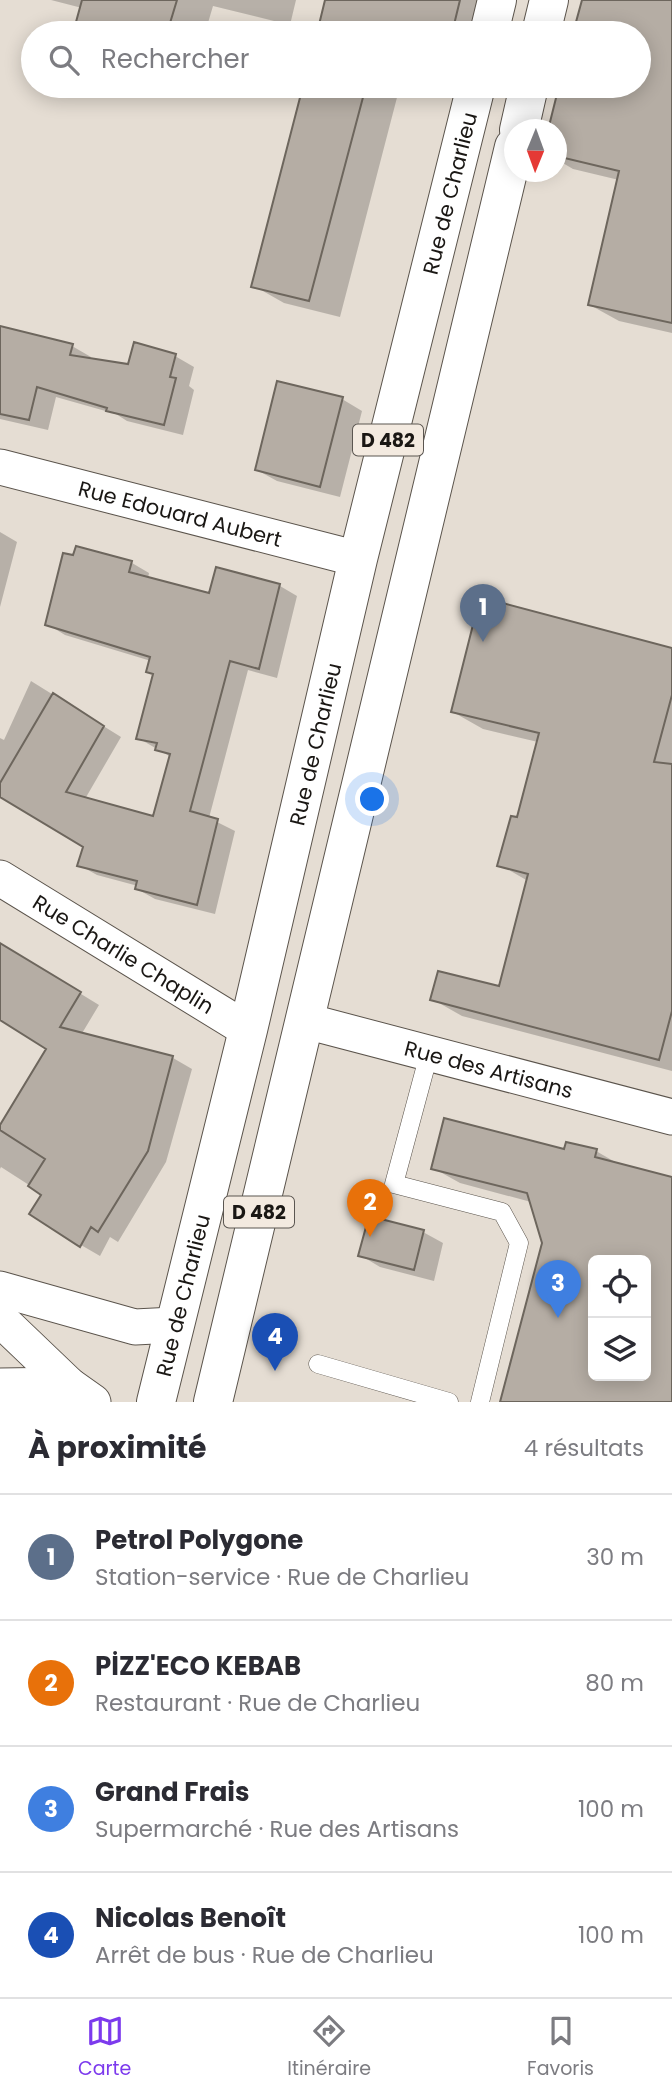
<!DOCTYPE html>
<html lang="fr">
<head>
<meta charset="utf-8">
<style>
  :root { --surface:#fff; --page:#f7f7f7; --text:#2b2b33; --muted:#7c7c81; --line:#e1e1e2; --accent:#7c3aed }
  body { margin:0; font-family:Poppins,sans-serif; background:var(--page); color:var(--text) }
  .controls { position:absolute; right:21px; bottom:21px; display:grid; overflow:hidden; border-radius:10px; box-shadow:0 4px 18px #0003 }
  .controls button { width:63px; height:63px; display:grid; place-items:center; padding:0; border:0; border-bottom:2px solid var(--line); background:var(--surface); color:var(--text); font:35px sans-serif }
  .compass { position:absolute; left:504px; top:119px; width:63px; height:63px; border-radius:50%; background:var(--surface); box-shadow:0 4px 18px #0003; rotate:181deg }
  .you { position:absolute; left:373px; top:800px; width:24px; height:24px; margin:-18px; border:5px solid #fff; border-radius:50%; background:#1a73e8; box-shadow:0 0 0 10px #1a73e833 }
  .badge { display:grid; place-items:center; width:46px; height:46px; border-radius:50%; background:var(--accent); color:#fff; font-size:23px; font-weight:700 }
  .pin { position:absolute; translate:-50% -58px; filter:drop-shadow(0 2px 4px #0008) }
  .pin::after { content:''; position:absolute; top:37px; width:24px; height:21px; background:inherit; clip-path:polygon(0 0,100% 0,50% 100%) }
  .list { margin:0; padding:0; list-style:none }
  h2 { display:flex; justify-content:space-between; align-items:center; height:91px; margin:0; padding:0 28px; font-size:30px }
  h2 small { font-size:23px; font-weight:400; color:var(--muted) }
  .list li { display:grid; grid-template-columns:46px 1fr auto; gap:21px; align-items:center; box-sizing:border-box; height:126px; padding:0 28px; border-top:2px solid var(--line) }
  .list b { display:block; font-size:26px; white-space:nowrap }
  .list p { margin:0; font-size:23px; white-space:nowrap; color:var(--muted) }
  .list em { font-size:23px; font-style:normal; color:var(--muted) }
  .icon { flex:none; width:38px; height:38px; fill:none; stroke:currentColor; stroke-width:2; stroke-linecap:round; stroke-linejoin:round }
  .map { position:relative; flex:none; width:672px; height:1402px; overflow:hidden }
  .search { position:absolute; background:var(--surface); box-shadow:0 4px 18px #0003; left:21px; right:21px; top:21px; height:77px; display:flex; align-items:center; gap:18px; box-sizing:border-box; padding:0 24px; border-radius:38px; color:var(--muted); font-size:26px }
  .sheet { height:595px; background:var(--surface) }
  nav { display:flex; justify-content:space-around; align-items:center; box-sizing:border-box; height:98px; border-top:2px solid var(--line); background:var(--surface); font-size:19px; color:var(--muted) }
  nav a { display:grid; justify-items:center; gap:4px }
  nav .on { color:var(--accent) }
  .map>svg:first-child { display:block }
  .shadow { fill:#0003; fill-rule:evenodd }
  .building { fill:#b5ada4; stroke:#6d665d; stroke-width:2; fill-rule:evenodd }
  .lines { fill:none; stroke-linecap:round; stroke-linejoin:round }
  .lane-casing { stroke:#5b544c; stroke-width:19 }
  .street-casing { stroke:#5b544c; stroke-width:37 }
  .primary-casing { stroke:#5b544c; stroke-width:40 }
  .lane { stroke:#fff; stroke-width:18 }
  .street { stroke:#fff; stroke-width:35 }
  .primary { stroke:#fff; stroke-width:38 }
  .labels { text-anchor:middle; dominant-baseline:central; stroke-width:5; stroke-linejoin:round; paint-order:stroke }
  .shield { fill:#f3eae0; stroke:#5b5651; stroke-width:2 }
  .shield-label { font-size:19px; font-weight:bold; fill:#1a1714 }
  .street-label { font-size:21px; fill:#1a1714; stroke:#f3eae0 }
</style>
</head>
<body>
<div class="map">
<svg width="672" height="1402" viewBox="0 0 672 1402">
  <rect width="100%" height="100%" fill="#e5ddd3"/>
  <path class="shadow" d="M51 0H296L290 25 213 6 205 33H80L75 30 82 8Z
    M326 0H495L486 33H318Z
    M584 0H672V333L619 321 590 305 619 180 573 169 556 159V130H550L561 86H639V33H575Z
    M304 86H400L340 317 284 303 254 286Z
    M0 328 72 346 91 357 90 360 129 366 175 356 194 367 189 386 194 390 183 435 127 421 116 414 56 397 48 430 0 419Z
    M342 399 362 411 340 497 277 481 257 470Z
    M0 532 17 542 0 607Z
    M77 548 132 563 149 573 148 579 211 595 217 569 280 586 297 596 277 678 248 670 209 818 235 831 215 914 155 899 137 889 138 886 97 875 79 865 85 846 0 795V738L4 740 31 681 121 737 85 799 155 819 171 757 138 738 154 675 148 671 151 661 65 635 47 624Z
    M672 650V1071L462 1016 432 999 500 988 528 881 500 865 518 819 538 742 483 729 453 712Z
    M0 958 24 959 99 1005 81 1035 173 1058 192 1069 166 1162 118 1242 110 1237 100 1256 81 1245 43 1194 1 1167 0 1169V1128L49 1048 0 1019Z
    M565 1151H596L622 1166 672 1179V1402H502L544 1243 531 1202 460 1183 433 1168ZM593 1260H646V1376H593Z
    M423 1232 443 1243 434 1281 380 1267 360 1255Z"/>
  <path class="building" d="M82 0H177L167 33H73Z
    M325 0H460L452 33H317Z
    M582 0H672V323L588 305 619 171 556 156V130H548L559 86H639V33H573Z
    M303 86H366L309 301 251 287Z
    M0 326 73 344 70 355 128 364 134 342 176 354 170 377 176 378 164 425 106 411 107 408 37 387 29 420 0 414Z
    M277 381 343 397 320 487 255 470Z
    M76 546 132 561 129 572 209 593 216 567 280 584 259 669 230 661 190 811 218 819 197 905 135 889 137 881 77 866 83 847 0 797V783L53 693 104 726 66 792 153 816 170 754 155 750 157 743 136 739 153 674 146 672 150 657 45 625 63 553 73 555Z
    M480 597 672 648V695L654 762 672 764V1011L659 1060 430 1000 438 971 499 986 528 874 497 866 511 816 517 817 539 733 451 712Z
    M0 943 81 992 60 1027 173 1056 148 1151 98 1232 91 1227 80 1247 29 1214 41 1195 28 1186 45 1159 0 1130V1125L46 1049 0 1020Z
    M444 1118 564 1149 566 1142 597 1149 595 1157 672 1177V1402H500L542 1243 527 1193 431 1169ZM593 1260H646V1376H593Z
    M369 1216 424 1230 414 1270 358 1256Z"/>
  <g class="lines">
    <defs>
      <path id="lane" d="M429 1054 394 1184 502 1212 519 1243 480 1402
        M318 1364 449 1402"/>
      <g id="street">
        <path id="s1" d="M0 467 358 559"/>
        <path id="s2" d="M0 878 248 1030"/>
        <path id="s3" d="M306 1021 672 1117"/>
        <path d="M0 1289 135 1327 174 1325"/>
        <path d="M0 1319 69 1385 93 1402"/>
        <path d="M0 1386 69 1385"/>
      </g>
      <g id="primary">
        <path d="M489 33 497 0"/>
        <path d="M541 33 549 0"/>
        <path d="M519 130 529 86"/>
        <path id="s4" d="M156 1402 248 1030 358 559 476 86"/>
        <path d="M213 1402 514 147"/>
      </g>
    </defs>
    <use href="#lane" class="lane-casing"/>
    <use href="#street" class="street-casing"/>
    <use href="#primary" class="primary-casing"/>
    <use href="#lane" class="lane"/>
    <use href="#street" class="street"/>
    <use href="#primary" class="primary"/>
  </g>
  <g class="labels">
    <g class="shield">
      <rect x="353" y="424.5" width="70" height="31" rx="5"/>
      <rect x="224" y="1196.5" width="70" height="31" rx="5"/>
    </g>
    <g class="shield-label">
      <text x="388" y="440">D 482</text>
      <text x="259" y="1212">D 482</text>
    </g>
    <g class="street-label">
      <text stroke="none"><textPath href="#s4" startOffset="1244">Rue de Charlieu</textPath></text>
      <text stroke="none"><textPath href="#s1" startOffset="186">Rue Edouard Aubert</textPath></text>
      <text stroke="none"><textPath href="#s4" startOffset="677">Rue de Charlieu</textPath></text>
      <text stroke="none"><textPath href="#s2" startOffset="145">Rue Charlie Chaplin</textPath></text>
      <text stroke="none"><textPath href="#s3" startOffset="189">Rue des Artisans</textPath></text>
      <text stroke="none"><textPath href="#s4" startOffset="110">Rue de Charlieu</textPath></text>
    </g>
  </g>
</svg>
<div class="controls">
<button><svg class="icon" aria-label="locate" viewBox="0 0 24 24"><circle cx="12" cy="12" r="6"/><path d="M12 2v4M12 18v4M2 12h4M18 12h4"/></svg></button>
<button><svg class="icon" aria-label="layers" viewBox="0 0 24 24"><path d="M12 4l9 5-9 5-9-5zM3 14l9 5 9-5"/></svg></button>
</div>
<svg class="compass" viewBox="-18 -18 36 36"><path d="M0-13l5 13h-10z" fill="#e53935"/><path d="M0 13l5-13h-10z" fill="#7c7c81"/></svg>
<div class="you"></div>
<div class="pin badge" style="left:483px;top:642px;background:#5c6f8a">1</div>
<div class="pin badge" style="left:370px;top:1237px;background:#e8710a">2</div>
<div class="pin badge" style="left:558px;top:1318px;background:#3f7fe0">3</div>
<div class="pin badge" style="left:275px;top:1371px;background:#1a4fb4">4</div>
<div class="search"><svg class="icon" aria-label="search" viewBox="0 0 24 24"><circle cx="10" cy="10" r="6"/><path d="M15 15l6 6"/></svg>Rechercher</div>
</div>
<section class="sheet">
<h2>À proximité<small>4 résultats</small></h2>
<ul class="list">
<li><span class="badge" style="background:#5c6f8a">1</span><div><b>Petrol Polygone</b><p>Station-service · Rue de Charlieu</p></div><em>30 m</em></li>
<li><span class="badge" style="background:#e8710a">2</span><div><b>PİZZ'ECO KEBAB</b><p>Restaurant · Rue de Charlieu</p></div><em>80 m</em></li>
<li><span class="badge" style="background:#3f7fe0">3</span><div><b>Grand Frais</b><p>Supermarché · Rue des Artisans</p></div><em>100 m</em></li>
<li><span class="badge" style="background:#1a4fb4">4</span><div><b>Nicolas Benoît</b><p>Arrêt de bus · Rue de Charlieu</p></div><em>100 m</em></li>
</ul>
</section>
<nav>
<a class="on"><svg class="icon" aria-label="map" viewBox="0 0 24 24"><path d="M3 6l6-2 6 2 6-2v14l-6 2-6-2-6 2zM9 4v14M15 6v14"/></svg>Carte</a>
<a><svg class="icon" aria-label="directions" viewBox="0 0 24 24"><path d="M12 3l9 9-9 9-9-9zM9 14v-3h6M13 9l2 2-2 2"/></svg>Itinéraire</a>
<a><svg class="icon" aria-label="saved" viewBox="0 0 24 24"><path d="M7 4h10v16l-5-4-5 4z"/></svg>Favoris</a>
</nav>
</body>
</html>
